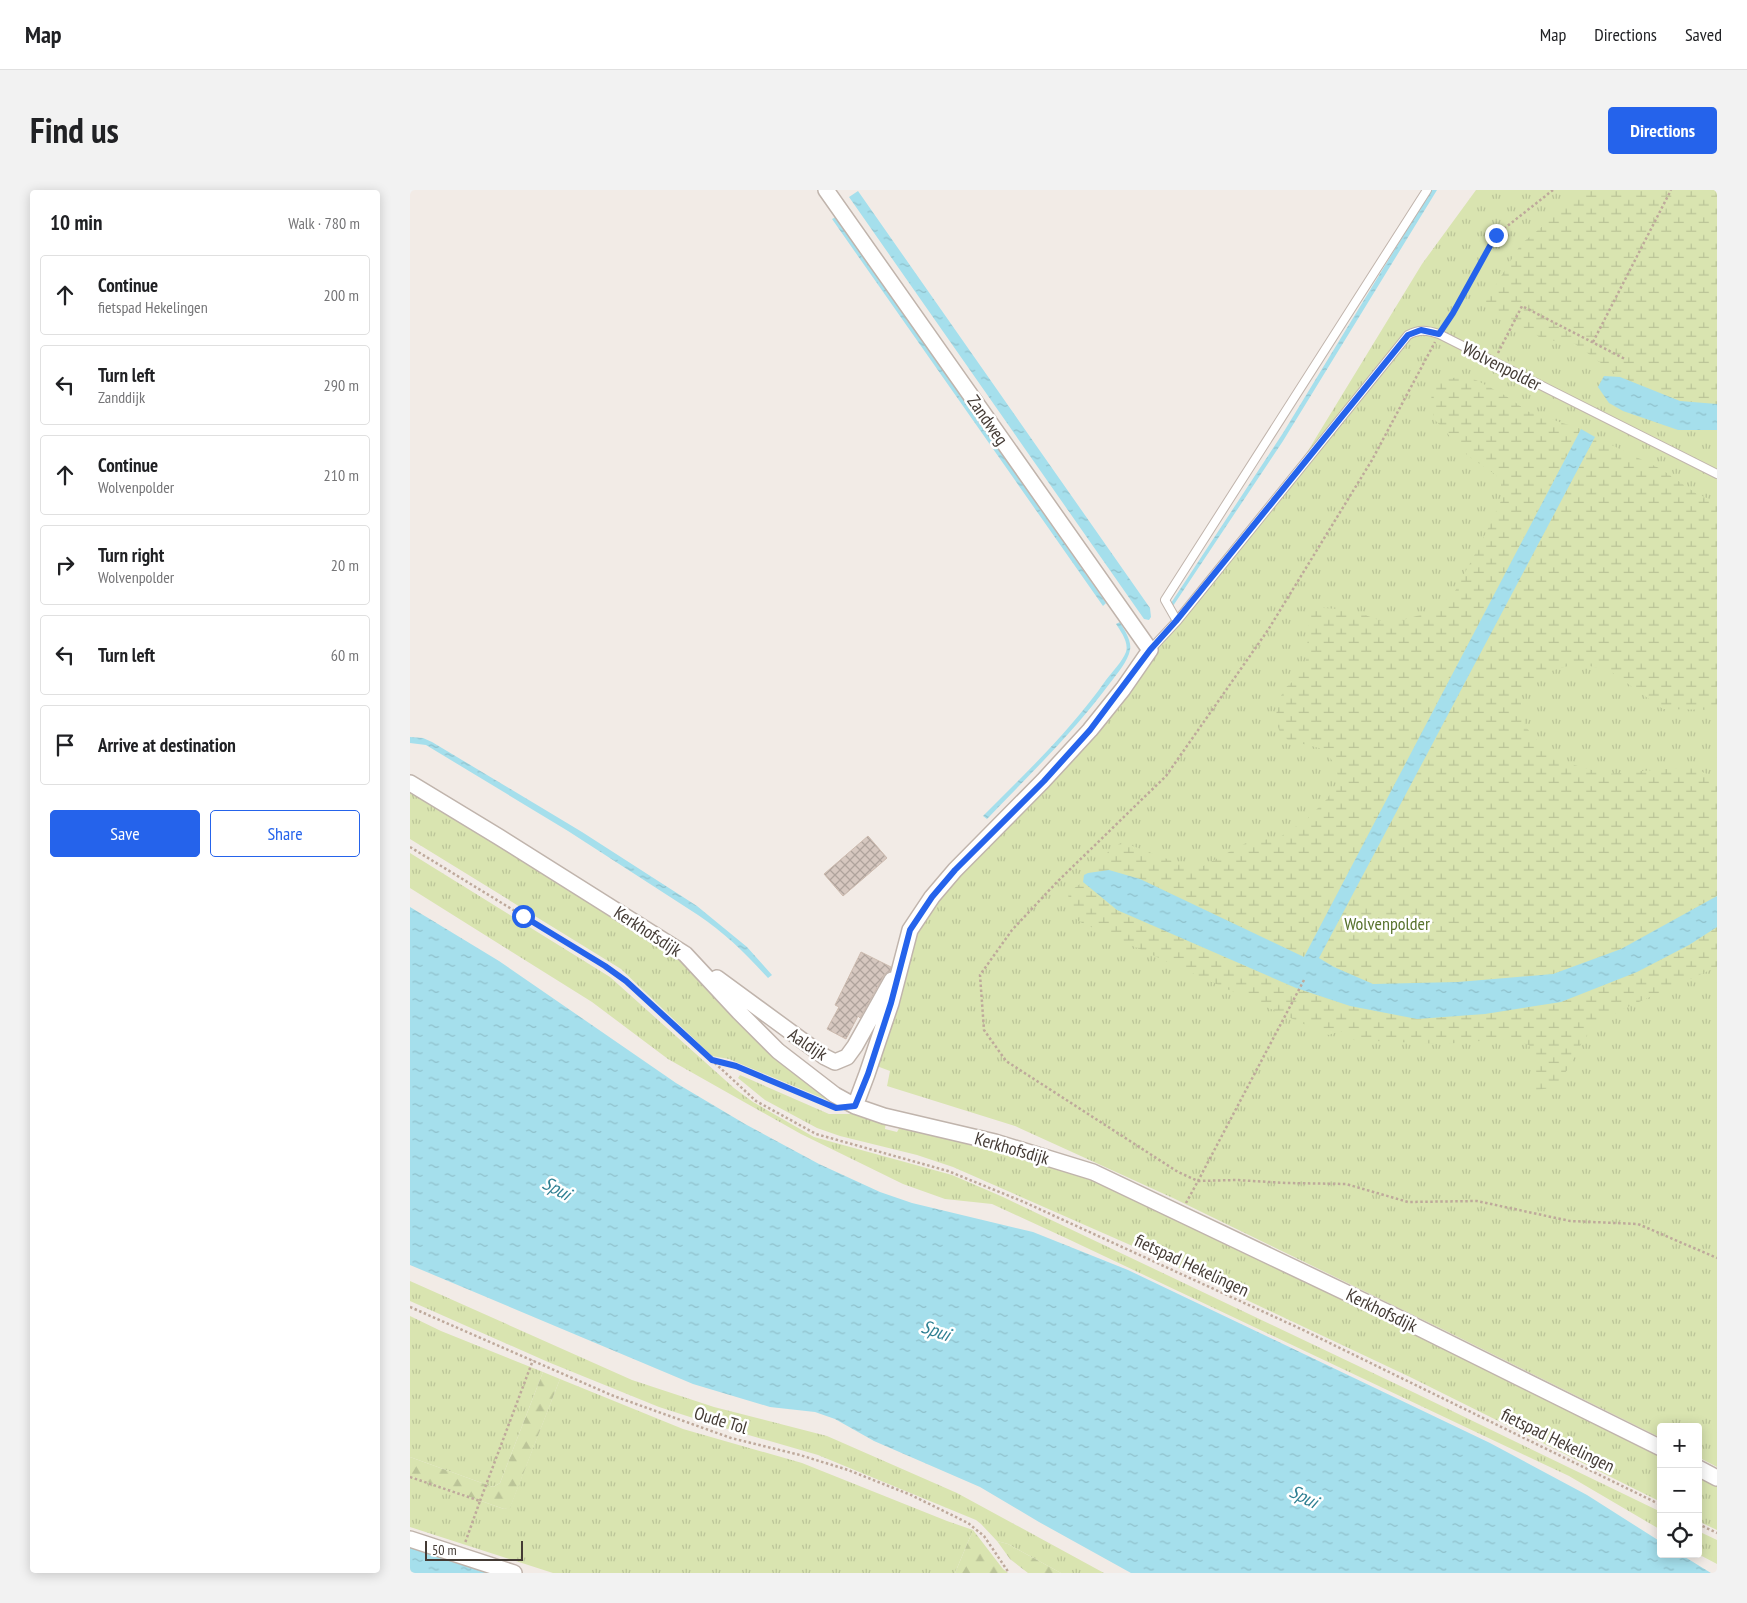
<!DOCTYPE html>
<html lang="en">
<head>
<meta charset="utf-8">
<style>
  :root { --surface:#fff; --page:#f2f2f2; --text:#202124; --muted:#757577; --line:#e0e0e0; --accent:#2563eb }
  body { margin:0; font-family:"PT Sans Narrow",sans-serif; background:var(--page); color:var(--text) }
  .controls { position:absolute; right:15px; bottom:15px; display:grid; overflow:hidden; border-radius:5px; box-shadow:0 2px 12px #0003 }
  .controls button { width:45px; height:45px; display:grid; place-items:center; padding:0; border:0; border-bottom:1px solid var(--line); background:var(--surface); color:var(--text); font:25px sans-serif }
  .scale { position:absolute; left:15px; bottom:12px; width:98px; box-sizing:border-box; padding-left:5px; border:2px solid #443b35; border-top:0; font-size:14px; line-height:18px; white-space:nowrap; color:#443b35; -webkit-text-stroke:4px #fff; paint-order:stroke }
  .stop { position:absolute; width:15px; height:15px; margin:-11px; border:4px solid #2563eb; border-radius:50%; background:#fff }
  .stop.end { background:#2563eb; border-color:#fff; box-shadow:0 1px 5px #0008 }
  .list { margin:0; padding:0; list-style:none }
  h2 { display:flex; justify-content:space-between; align-items:center; height:65px; margin:0; padding:0 20px; font-size:21px }
  h2 small { font-size:16px; font-weight:400; color:var(--muted) }
  .list li { display:grid; grid-template-columns:32px 1fr auto; gap:15px; align-items:center; box-sizing:border-box; height:80px; margin:0 10px 10px; padding:0 10px; border:1px solid var(--line); border-radius:5px }
  .list b { display:block; font-size:19px; white-space:nowrap }
  .list p { margin:0; font-size:16px; white-space:nowrap; color:var(--muted) }
  .list em { font-size:16px; font-style:normal; color:var(--muted) }
  .actions { display:flex; gap:10px; padding:15px 20px }
  .actions a { flex:1; padding:11px 0; border:1px solid var(--accent); border-radius:5px; text-align:center; font-size:18px; color:var(--accent) }
  .actions .main { background:var(--accent); color:#fff }
  .icon { flex:none; width:28px; height:28px; fill:none; stroke:currentColor; stroke-width:2; stroke-linecap:round; stroke-linejoin:round }
  .map { position:relative; flex:none; width:1307px; height:1383px; overflow:hidden; border-radius:5px }
  header { display:flex; align-items:center; gap:30px; box-sizing:border-box; height:70px; padding:0 25px; background:var(--surface); border-bottom:1px solid var(--line) }
  header strong { font-size:24px }
  nav { display:flex; gap:28px; margin-inline-start:auto; font-size:18px }
  .intro { display:flex; align-items:center; justify-content:space-between; box-sizing:border-box; height:120px; padding:0 30px }
  h1 { margin:0; font-size:35px }
  .button { padding:12px 22px; border-radius:5px; background:var(--accent); color:#fff; font-size:18px; font-weight:700 }
  main { display:flex; gap:30px; padding:0 30px }
  aside { flex:1; background:var(--surface); border-radius:5px; box-shadow:0 2px 12px #0003 }
  .map>svg:first-child { display:block }
  .grass { fill:url(#grass-tufts) }
  .forest { fill:url(#forest-firs) }
  .wetland { fill:url(#wetland-marsh) }
  .water { fill:url(#water-ripples) }
  .building { fill:url(#building-cross-hatch); stroke:#cdbbaf }
  .lines { fill:none; stroke-linecap:round; stroke-linejoin:round }
  .service-casing { stroke:#c0b4ac; stroke-width:10 }
  .minor-casing { stroke:#c0b4ac; stroke-width:18 }
  .path { stroke:#bea99b; stroke-width:2.5; stroke-dasharray:2.5 2.5; stroke-linecap:butt }
  .service { stroke:#fff; stroke-width:8 }
  .minor { stroke:#fff; stroke-width:15 }
  .route { stroke:#2563eb; stroke-width:6 }
  .labels { text-anchor:middle; dominant-baseline:central; stroke-width:5; stroke-linejoin:round; paint-order:stroke }
  .street-label { font-size:18px; fill:#443b35; stroke:#fff }
  .park-label { font-size:18px; fill:#57722c; stroke:#fff }
  .water-label { font-size:19px; font-style:italic; fill:#308093; stroke:#fff }
</style>
</head>
<body>
<header>
<strong>Map</strong>
<nav><a>Map</a><a>Directions</a><a>Saved</a></nav>
</header>
<div class="intro"><h1>Find us</h1><a class="button">Directions</a></div>
<main>
<aside>
<h2>10 min<small>Walk · 780 m</small></h2>
<ul class="list">
<li><svg class="icon" aria-label="ahead" viewBox="0 0 24 24"><path d="M12 20V5M6 11l6-6 6 6"/></svg><div><b>Continue</b><p>fietspad Hekelingen</p></div><em>200 m</em></li>
<li><svg class="icon" aria-label="left" viewBox="0 0 24 24"><path d="M17 20v-9H6M10 6l-5 5 5 5"/></svg><div><b>Turn left</b><p>Zanddijk</p></div><em>290 m</em></li>
<li><svg class="icon" aria-label="ahead" viewBox="0 0 24 24"><path d="M12 20V5M6 11l6-6 6 6"/></svg><div><b>Continue</b><p>Wolvenpolder</p></div><em>210 m</em></li>
<li><svg class="icon" aria-label="right" viewBox="0 0 24 24"><path d="M7 20v-9h11M14 6l5 5-5 5"/></svg><div><b>Turn right</b><p>Wolvenpolder</p></div><em>20 m</em></li>
<li><svg class="icon" aria-label="left" viewBox="0 0 24 24"><path d="M17 20v-9H6M10 6l-5 5 5 5"/></svg><div><b>Turn left</b></div><em>60 m</em></li>
<li><svg class="icon" aria-label="arrive" viewBox="0 0 24 24"><path d="M6 21V4h12l-3 4 3 4H6"/></svg><div><b>Arrive at destination</b></div></li>
</ul>
<div class="actions"><a class="main">Save</a><a>Share</a></div>
</aside>
<div class="map">
<svg width="1307" height="1383" viewBox="0 0 1307 1383">
  <defs>
    <pattern id="grass-tufts" width="24" height="20" patternUnits="userSpaceOnUse" patternTransform="scale(1.25)"><rect width="24" height="20" fill="#d9e4b0"/><path d="M3 7l-1-3M5 7V3M7 7l1-3M15 17l-1-3M17 17v-4M19 17l1-3" fill="none" stroke="#bbc498"/></pattern>
    <pattern id="forest-firs" width="22" height="20" patternUnits="userSpaceOnUse" patternTransform="scale(1.25)"><rect width="22" height="20" fill="#d9e4b0"/><path d="M5 1l3.5 6h-7zM16 11l3.5 6h-7z" fill="#bbc498"/></pattern>
    <pattern id="wetland-marsh" width="20" height="14" patternUnits="userSpaceOnUse" patternTransform="scale(1.25)"><rect width="20" height="14" fill="#d9e4b0"/><path d="M1 5h8M5 5V1M11 12h8M15 12V8" fill="none" stroke="#bbc498"/></pattern>
    <pattern id="water-ripples" width="26" height="14" patternUnits="userSpaceOnUse" patternTransform="scale(1.25)"><rect width="26" height="14" fill="#a5dfec"/><path d="M2 4q2-2 4 0t4 0M15 11q2-2 4 0t4 0" fill="none" stroke="#8fc0cb"/></pattern>
    <pattern id="building-cross-hatch" width="8" height="8" patternUnits="userSpaceOnUse" patternTransform="scale(1.25)"><rect width="8" height="8" fill="#d6c7bf"/><path d="M0 0l8 8M0 8l8-8" fill="none" stroke="#afa39c"/></pattern>
  </defs>
  <rect width="100%" height="100%" fill="#f2ebe6"/>
  <path class="grass" d="M1066 0H1307V1277L1288 1267V1237H1251V1248L1034 1140 763 1008 605 936 477 896 480 881 464 875 503 746 535 699 783 418 863 318 1012 74Z
    M0 598 265 761 429 915 319 869 302 866 211 779 0 649Z
    M0 663 200 787 324 898 343 912 404 947 542 985 593 1007 1005 1203 1251 1322V1340L1159 1286 658 1049 582 1014 535 1009 493 994 391 944 258 869 182 812 0 698Z
    M330 885 419 924H441L476 931 475 939 487 942 491 935 664 981 755 1021 1251 1263V1312L1000 1187 718 1054 543 977 507 965 430 946 407 938 355 910 328 888Z
    M0 1091 222 1190 304 1217 417 1246 433 1253 547 1303 694 1383H651L598 1354 587 1351 571 1334 566 1330 408 1265 311 1237 249 1217 138 1172 0 1111Z
    M0 1126 31 1141 133 1182 90 1293 83 1297 0 1267Z
    M150 1189 273 1239 392 1273 537 1331 563 1340 545 1383H143L0 1337V1286L94 1319 100 1317Z
    M1288 1283 1307 1293V1340L1288 1331Z
    M1288 1341 1307 1350V1374L1288 1364Z"/>
  <path class="forest" d="M133 1182 150 1189 100 1318 94 1319 0 1286V1267L83 1297 90 1293Z
    M563 1340 593 1379 598 1383H545Z
    M587 1351 598 1354 651 1383H618L600 1369Z"/>
  <path class="wetland" d="M1176 0H1305L1307 6V214L1270 211 1239 199 1210 187 1165 154 1133 149 1074 114 1111 54Z
    M1048 187 1066 190 1096 206 1119 222 1171 239 894 767 730 689 678 683 699 661 712 652 768 673 791 677 836 653 870 647 896 630 917 609 929 589 924 573 913 559 878 550 870 542 865 529 870 508 875 498 887 488 896 470 900 422 909 415 915 418 941 420 980 434 1023 421 1044 403 1073 349 1091 311V294L1086 285 1058 266 1025 230 1022 220 1021 199 1032 190Z
    M1185 247 1251 279 1287 304 1307 312V520L1253 519 1200 481 1168 473 1131 484 1109 503 1115 536 1143 569 1196 584 1280 577 1307 588V706L1211 759 1143 784 1048 792 963 794 924 777 908 768Z
    M673 692 707 720 886 798 940 816 1151 812 1227 782 1279 755 1307 737V777L1211 820 1183 837 1170 856 1158 879 1143 898 1125 900 1126 872 1119 855 1095 849 1033 854 943 850 939 845 931 841 918 845 668 731 663 725 658 705 663 699Z"/>
  <path class="water" d="M1021 0H1027L873 251 763 416 761 413 873 243Z
    M448 1 740 418 741 427 739 430 734 429 439 7Z
    M426 27 696 413 693 416 422 29Z
    M1194 186 1210 187 1270 211 1307 214V240H1268L1213 221 1199 213 1188 197Z
    M1171 239 1185 247 909 768 924 777 963 794 1048 792 1143 784 1211 759 1307 706V737L1279 755 1227 782 1151 812 1075 824 1007 829 940 816 886 798 707 720 673 692 674 685 678 683 699 680 730 689 894 767Z
    M710 432C714 440 722 450 720 460 718 471 707 484 700 493 664 542 619 585 577 629L573 626C616 583 661 540 696 490 702 482 712 472 716 462 719 452 711 442 706 434Z
    M0 547 13 548 22 552 172 642 287 716 337 757 362 785 358 788C336 764 315 743 288 725L158 641 16 555 0 553Z
    M0 717 89 771 266 893 335 934 409 974 470 1002 502 1013 623 1042 718 1080 1080 1253 1177 1305 1251 1352V1364H1270L1301 1383H721L629 1332 570 1297 464 1251 425 1229 405 1222 360 1217 283 1194 0 1075Z
    M0 1356 81 1383H2L0 1382Z"/>
  <path class="building" d="M458 646 477 668 433 706 414 684Z
    M451 762 481 777 480 781 474 785 450 828 448 826 436 849 417 839 429 817 425 815Z"/>
  <g class="lines">
    <defs>
      <path id="service" d="M767 431 755 410 1017 0
        M740 460 767 431 998 145C1009 139 1017 140 1029 144L1307 284"/>
      <path id="minor" d="M416 0 740 460 713 499 680 540 633 591 545 680 522 707 500 740 481 813 457 884 445 916
        M0 593 89 647 275 764 329 822 368 861 425 905 445 916 474 926 585 952 683 982 983 1125 1251 1258
        M307 788 393 851 415 867 425 872 437 867 445 856 482 790
        M1288 1278 1307 1288
        M0 1349 104 1383"/>
    </defs>
    <use href="#service" class="service-casing"/>
    <use href="#minor" class="minor-casing"/>
    <path class="path" d="M1034 136 1086 45 1143 0
      M1183 152 1261 0
      M1088 163 1112 116 1215 169
      M0 657 195 776 216 791 346 911 406 944 538 981 614 1012 891 1139 1251 1315
      M894 790 788 991 768 982 596 871 574 840 570 785 602 740 647 692 756 586 858 440 962 270 1025 152
      M304 871 326 876 408 911
      M776 1013 788 991 826 990 876 993 936 994 998 1012 1067 1011 1160 1031 1228 1034 1307 1068
      M0 1117 201 1205 321 1248 390 1265 438 1280 501 1305 558 1333 574 1346 599 1383
      M0 1287 70 1311 55 1353
      M70 1311 123 1170
      M1288 1334 1307 1343"/>
    <use href="#service" class="service"/>
    <use href="#minor" class="minor"/>
  </g>
  <g class="lines">
    <path class="route" d="M113 726 195 776 216 791 302 870 326 876 426 918 445 916 458 884 481 813 500 740 522 707 545 680 634 591 680 540 740 460 766 431 998 145 1011 140 1029 144 1043 123 1086 45"/>
  </g>
  <g class="labels">
    <g class="street-label">
      <text transform="translate(1092 176) rotate(27)">Wolvenpolder</text>
      <text transform="translate(578 230) rotate(55)">Zandweg</text>
      <text transform="translate(238 741) rotate(33)">Kerkhofsdijk</text>
      <text transform="translate(398 854) rotate(34)">Aaldijk</text>
      <text transform="translate(602 958) rotate(16)">Kerkhofsdijk</text>
      <text transform="translate(782 1075) rotate(25)">fietspad Hekelingen</text>
      <text transform="translate(972 1120) rotate(26)">Kerkhofsdijk</text>
      <text transform="translate(311 1230) rotate(17)">Oude Tol</text>
      <text transform="translate(1148 1250) rotate(26)">fietspad Hekelingen</text>
    </g>
    <g class="park-label">
      <text x="977" y="733">Wolvenpolder</text>
    </g>
    <g class="water-label">
      <text transform="translate(147 998) rotate(29)">Spui</text>
      <text transform="translate(526 1140) rotate(20)">Spui</text>
      <text transform="translate(894 1306) rotate(27)">Spui</text>
    </g>
  </g>
</svg>
<div class="controls">
<button>+</button>
<button>−</button>
<button><svg class="icon" aria-label="locate" viewBox="0 0 24 24"><circle cx="12" cy="12" r="6"/><path d="M12 2v4M12 18v4M2 12h4M18 12h4"/></svg></button>
</div>
<div class="scale">50 m</div>
<div class="stop" style="left:113px;top:726px"></div>
<div class="stop end" style="left:1086px;top:45px"></div>
</div>
</main>
</body>
</html>
